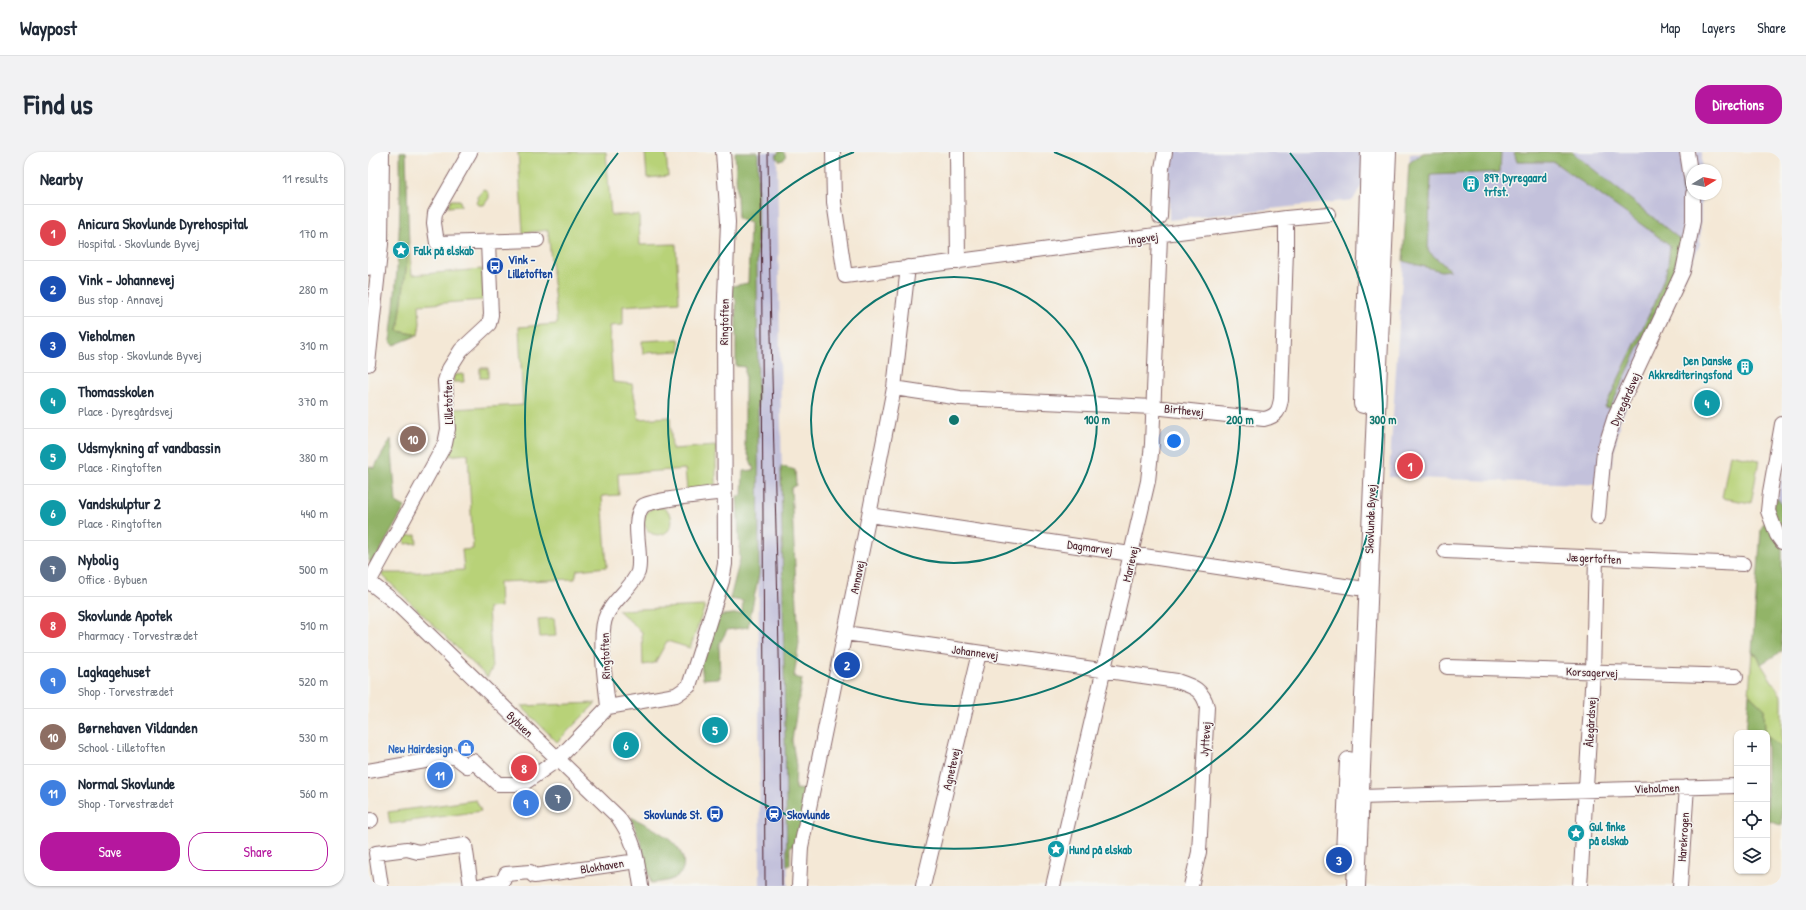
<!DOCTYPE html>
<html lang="en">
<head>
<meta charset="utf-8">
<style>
  :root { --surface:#fff; --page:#f2f2f3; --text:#1f2937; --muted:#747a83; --line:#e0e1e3; --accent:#b5179e }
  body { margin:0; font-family:"Patrick Hand",sans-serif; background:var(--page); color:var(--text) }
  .controls { position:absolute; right:12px; bottom:12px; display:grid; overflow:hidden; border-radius:8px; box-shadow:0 1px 3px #0004 }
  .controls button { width:36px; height:36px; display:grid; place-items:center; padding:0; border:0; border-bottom:1px solid var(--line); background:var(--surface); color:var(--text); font:20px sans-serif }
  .compass { position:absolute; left:1318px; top:12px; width:36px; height:36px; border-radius:50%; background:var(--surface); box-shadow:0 1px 3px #0004; rotate:80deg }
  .you { position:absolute; left:806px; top:289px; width:14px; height:14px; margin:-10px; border:3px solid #fff; border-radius:50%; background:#1a73e8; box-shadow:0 0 0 6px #1a73e833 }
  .badge { display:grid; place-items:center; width:26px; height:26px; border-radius:50%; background:var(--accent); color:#fff; font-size:13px; font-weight:700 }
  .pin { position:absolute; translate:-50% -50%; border:2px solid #fff; box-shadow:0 1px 4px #0006 }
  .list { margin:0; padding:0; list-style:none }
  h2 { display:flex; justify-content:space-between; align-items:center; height:52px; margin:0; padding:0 16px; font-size:17px }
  h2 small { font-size:13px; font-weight:400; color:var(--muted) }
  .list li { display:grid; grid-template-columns:26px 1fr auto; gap:12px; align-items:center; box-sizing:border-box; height:56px; padding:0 16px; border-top:1px solid var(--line) }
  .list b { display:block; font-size:15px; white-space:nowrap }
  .list p { margin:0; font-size:13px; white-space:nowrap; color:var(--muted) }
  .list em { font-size:13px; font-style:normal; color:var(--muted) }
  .actions { display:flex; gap:8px; padding:12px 16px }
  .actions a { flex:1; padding:9px 0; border:1px solid var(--accent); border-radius:16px; text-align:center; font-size:14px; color:var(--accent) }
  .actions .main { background:var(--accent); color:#fff }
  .icon { flex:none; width:22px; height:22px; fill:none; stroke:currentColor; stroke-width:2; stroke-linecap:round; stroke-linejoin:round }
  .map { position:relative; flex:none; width:1414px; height:734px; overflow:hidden; border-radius:16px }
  header { display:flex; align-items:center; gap:24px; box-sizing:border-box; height:56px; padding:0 20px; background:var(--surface); border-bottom:1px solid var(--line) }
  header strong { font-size:19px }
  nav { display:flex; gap:22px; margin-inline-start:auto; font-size:14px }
  .intro { display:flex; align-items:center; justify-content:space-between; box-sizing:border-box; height:96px; padding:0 24px }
  h1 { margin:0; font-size:28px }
  .button { padding:10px 18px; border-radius:16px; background:var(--accent); color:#fff; font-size:14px; font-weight:700 }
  main { display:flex; gap:24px; padding:0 24px }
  aside { flex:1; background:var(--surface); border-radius:16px; box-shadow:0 1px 3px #0004 }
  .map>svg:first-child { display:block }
  .industrial { fill:#c3c1db }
  .green { fill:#b8d278; stroke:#817852 }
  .forest { fill:#92b468; stroke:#6e6a4a }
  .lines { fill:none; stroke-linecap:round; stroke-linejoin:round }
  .minor-casing { stroke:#866567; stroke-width:16 }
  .major-casing { stroke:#866567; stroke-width:20 }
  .minor { stroke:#fff; stroke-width:14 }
  .major { stroke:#fff; stroke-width:18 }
  .tram { stroke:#4a1f2b; stroke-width:1 }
  .ring { fill:none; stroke:#0f766e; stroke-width:2 }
  .labels { text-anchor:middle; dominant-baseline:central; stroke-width:3; stroke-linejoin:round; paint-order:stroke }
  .culture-label { font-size:12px; font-weight:bold; fill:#0d838f; stroke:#f6f6f2; text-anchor:start }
  .street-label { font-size:12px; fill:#4a1f2b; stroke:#f6f6f2 }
  .transit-label { font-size:12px; font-weight:bold; fill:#164399; stroke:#f6f6f2; text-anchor:start }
  .shop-label { font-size:12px; font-weight:bold; fill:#366cbe; stroke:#f6f6f2; text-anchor:end }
  .centre { fill:#0f766e; stroke:#f6f6f2; stroke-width:2 }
  .ring-label { font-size:12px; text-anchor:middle; font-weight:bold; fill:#0f766e; stroke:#f6f6f2; stroke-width:3; stroke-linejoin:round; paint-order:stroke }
</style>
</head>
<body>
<header>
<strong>Waypost</strong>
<nav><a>Map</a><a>Layers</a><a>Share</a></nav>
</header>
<div class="intro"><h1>Find us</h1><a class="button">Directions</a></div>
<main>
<aside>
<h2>Nearby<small>11 results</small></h2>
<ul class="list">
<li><span class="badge" style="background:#e0444e">1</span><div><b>Anicura Skovlunde Dyrehospital</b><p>Hospital · Skovlunde Byvej</p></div><em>170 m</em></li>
<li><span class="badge" style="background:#1a4fb4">2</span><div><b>Vink - Johannevej</b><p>Bus stop · Annavej</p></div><em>280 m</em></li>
<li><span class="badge" style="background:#1a4fb4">3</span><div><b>Vieholmen</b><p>Bus stop · Skovlunde Byvej</p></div><em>310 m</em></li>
<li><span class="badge" style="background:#0f9aa8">4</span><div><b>Thomasskolen</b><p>Place · Dyregårdsvej</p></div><em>370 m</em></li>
<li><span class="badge" style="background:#0f9aa8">5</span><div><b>Udsmykning af vandbassin</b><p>Place · Ringtoften</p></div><em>380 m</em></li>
<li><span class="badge" style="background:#0f9aa8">6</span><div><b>Vandskulptur 2</b><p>Place · Ringtoften</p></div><em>440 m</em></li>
<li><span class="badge" style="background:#5c6f8a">7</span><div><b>Nybolig</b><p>Office · Bybuen</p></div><em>500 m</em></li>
<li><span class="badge" style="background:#e0444e">8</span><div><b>Skovlunde Apotek</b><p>Pharmacy · Torvestrædet</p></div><em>510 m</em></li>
<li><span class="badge" style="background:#3f7fe0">9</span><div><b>Lagkagehuset</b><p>Shop · Torvestrædet</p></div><em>520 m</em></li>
<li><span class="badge" style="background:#8d6e63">10</span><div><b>Børnehaven Vildanden</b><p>School · Lilletoften</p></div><em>530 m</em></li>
<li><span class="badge" style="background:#3f7fe0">11</span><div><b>Normal Skovlunde</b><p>Shop · Torvestrædet</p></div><em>560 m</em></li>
</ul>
<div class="actions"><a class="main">Save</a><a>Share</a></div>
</aside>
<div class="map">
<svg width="1414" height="734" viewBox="0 0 1414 734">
  <rect width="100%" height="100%" fill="#f6f6f2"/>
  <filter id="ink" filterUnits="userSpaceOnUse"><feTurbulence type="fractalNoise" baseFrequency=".025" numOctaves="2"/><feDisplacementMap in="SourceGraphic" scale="8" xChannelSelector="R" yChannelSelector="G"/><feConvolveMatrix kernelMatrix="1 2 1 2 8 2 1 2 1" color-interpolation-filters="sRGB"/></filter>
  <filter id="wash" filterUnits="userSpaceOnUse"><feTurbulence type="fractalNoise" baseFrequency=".012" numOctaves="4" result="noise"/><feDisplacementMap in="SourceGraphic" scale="16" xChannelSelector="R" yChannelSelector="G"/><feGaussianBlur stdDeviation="0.9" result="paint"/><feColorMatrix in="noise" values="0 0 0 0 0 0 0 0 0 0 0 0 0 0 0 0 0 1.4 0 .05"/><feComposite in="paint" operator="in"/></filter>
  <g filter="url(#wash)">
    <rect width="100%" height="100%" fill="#f4e8d6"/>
    <path class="industrial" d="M390 0H409L420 734H392L389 112Z
      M804 0H1014L985 48 801 68V12Z
      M1090 0H1334V18H1324V42H1333L1332 92 1252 269 1240 333 1021 325 1042 2Z
      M1414 319V353L1409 346Z"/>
    <path class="green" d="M150 0H238L243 63H271L272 93 308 92 311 150 255 154V173L241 174 245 230 264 232 271 267 302 265 304 297 348 294V332L319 338 317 317 250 322 251 343 234 344 239 415 209 418 207 427 131 430 132 455 120 456 124 517 119 525 12 421H34L96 418 94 398 105 397 100 302 76 304 85 257 155 253 151 175 189 172 180 78 155 81Z
      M277 0H298L300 24 279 26Z
      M116 37 121 41V46L116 53H111L108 51 111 47 109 45Z
      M83 48H92L93 54 80 55Z
      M41 95 44 123 114 117 115 148 51 153 52 171 50 183 30 179Z
      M311 187 312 199 275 201 274 189Z
      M112 216H120V226H112Z
      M95 222 96 230H85L86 223Z
      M1362 302 1391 308 1383 351 1354 346Z
      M276 369a14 14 0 1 1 28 0a14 14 0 1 1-28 0Z
      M48 383 49 391 37 392 36 384Z
      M337 454 322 496 299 489 287 511 275 513 274 480 250 458Z
      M186 466 188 484 172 485 170 467Z
      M1384 500 1390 504 1393 512 1414 545V597L1399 584V581H1397L1396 556 1381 542Z
      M228 551 189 590 153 554Z
      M108 648 113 659 22 672 20 660Z"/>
    <path class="forest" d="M408.5 4a4.5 4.5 0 1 1 9 0a4.5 4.5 0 1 1-9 0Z
      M32 0H38L41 95 30 179 50 183 26 193 22 189C30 126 33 64 32 0Z
      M367 0H390L389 112 391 422 380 475 359 478 351 493 352 526 335 527 332 505 347 464 374 461 375 449 362 447 372 407 369 344H374L375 319 386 318 377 294V215L368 214V148L364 141V134L380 131 382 71 370 67Z
      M1075 0H1133L1132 20 1063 23 1060 99 1082 118 1073 119 1035 109 1041 11 1055 1Z
      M1146 0H1204L1314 89 1303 127 1242 256 1237 255 1289 146 1300 114 1302 93 1186 10H1149Z
      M23 287 28 350 37 355 4 413 0 406V317L1 314 6 316Z
      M413 314 427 318 428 333 423 336 431 491 426 525 434 527 424 588 428 614 427 637 438 638 429 694H422V713H419Z
      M1409 346 1414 353V499L1393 512 1390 504 1384 500 1393 377Z
      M1381 542 1396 556 1397 581H1378Z
      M1399 584 1414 597V672L1412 673 1399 668Z
      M263 665C280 673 321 692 315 716 312 729 294 730 283 731L273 691Z"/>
  </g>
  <g filter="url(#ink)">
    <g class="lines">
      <defs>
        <path id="minor" d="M102 0 67 61 66 71 69 91 169 88
          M465 0 466 50 477 124 918 66 960 62
          M589 0 590 110
          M1319 0 1324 32
          M792 65 794 16 797 0
          M0 116 3 63V0
          M0 212 13 92 14 0
          M526 236 592 246 785 255 896 267C909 264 911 259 913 247L918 98V66
          M1414 272 1402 340 1400 359 1409 383 1414 390
          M501 363 990 436
          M1230 365 1236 299 1247 264 1315 119 1325 69V42
          M1077 399 1375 412
          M0 429 28 451 250 665C268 691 268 703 273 734
          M1 430 77 292 80 277 77 229 81 217 93 198 121 172 123 163 120 90
          M477 481 809 529C824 534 835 537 839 555L831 700 823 734
          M1079 515 1368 524
          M240 555C238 532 229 481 239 462 247 446 264 436 270 420 275 402 262 368 275 354 282 348 342 342 355 340
          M0 619 86 604 99 614 105 609 130 632H155L189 608 240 555 308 543 321 534 354 429 357 412 356 170 360 70 355 0
          M992 645 1369 634
          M0 669 3 668
          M13 734 8 701 39 697 50 700 97 693 103 734
          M110 734 135 729 138 722 162 720 166 724 269 709
          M431 734 433 695 501 363 526 236 540 115
          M555 734 611 501
          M685 734 780 329 784 292 792 84
          M1212 734 1225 520 1228 406
          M1312 734 1319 635"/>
        <path id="major" d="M995 252 1002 0
          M977 703 981 609
          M988 734 1019 0"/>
      </defs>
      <use href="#minor" class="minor-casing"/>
      <use href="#major" class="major-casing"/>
      <use href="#minor" class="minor"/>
      <use href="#major" class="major"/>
      <path class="tram" d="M393 0 397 734
        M400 0C402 245 414 489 414 734"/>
    </g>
  </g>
  <g class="ring">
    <circle cx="586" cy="268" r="143"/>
    <path d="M686 0A286 286 0 1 1 486 0"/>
    <path d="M922 1A429 429 0 1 1 250 1"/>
  </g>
  <defs>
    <symbol id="building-disc" viewBox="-11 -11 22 22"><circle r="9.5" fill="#0f9aa8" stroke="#f6f6f2"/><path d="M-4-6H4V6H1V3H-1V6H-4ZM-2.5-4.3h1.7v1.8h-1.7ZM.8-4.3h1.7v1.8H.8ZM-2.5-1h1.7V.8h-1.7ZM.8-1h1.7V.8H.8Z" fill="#fff"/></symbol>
    <symbol id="sight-disc" viewBox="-11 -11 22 22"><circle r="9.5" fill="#0f9aa8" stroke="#f6f6f2"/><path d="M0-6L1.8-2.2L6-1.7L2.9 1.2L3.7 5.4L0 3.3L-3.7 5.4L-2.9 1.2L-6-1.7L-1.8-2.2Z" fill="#fff"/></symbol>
    <symbol id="bus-disc" viewBox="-11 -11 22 22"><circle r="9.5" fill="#1a4fb4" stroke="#f6f6f2"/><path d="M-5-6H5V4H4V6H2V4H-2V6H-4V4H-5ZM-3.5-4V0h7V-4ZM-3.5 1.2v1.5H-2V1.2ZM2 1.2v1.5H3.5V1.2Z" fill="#fff"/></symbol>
    <symbol id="shop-disc" viewBox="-11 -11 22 22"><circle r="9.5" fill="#3f7fe0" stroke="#f6f6f2"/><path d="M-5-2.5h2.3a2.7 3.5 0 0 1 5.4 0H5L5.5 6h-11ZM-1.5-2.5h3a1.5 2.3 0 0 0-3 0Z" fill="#fff"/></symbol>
    <symbol id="station-disc" viewBox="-11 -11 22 22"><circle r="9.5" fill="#1a4fb4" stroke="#f6f6f2"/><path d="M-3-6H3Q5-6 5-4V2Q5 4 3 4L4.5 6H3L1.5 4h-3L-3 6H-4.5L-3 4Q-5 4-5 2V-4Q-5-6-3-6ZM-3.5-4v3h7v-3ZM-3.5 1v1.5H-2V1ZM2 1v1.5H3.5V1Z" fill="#fff"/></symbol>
  </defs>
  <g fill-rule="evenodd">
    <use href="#building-disc" x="1093" y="22" width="20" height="20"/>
    <use href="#sight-disc" x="23" y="88" width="20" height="20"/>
    <use href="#bus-disc" x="117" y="104" width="20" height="20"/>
    <use href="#building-disc" x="1367" y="205" width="20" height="20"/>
    <use href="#shop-disc" x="88" y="586" width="20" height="20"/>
    <use href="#bus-disc" x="337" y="652" width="20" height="20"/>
    <use href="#station-disc" x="396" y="652" width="20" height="20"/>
    <use href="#sight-disc" x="1198" y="671" width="20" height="20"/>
    <use href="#sight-disc" x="678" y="687" width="20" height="20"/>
  </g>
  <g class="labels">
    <g class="culture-label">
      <text x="1116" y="25">897 Dyregaard<tspan x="1116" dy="14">trfst.</tspan></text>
      <text x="46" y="98">Falk på elskab</text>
      <text x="1364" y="208" text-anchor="end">Den Danske<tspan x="1364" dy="14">Akkrediteringsfond</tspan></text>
      <text x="1221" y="674">Gul finke<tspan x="1221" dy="14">på elskab</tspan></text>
      <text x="701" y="697">Hund på elskab</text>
    </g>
    <g class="street-label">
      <text transform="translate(775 86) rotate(-8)">Ingevej</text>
      <text transform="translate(356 170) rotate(-89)">Ringtoften</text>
      <text transform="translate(1257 247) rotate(-66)">Dyregårdsvej</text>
      <text transform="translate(80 250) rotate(-91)">Lilletoften</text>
      <text transform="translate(816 258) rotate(6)">Birthevej</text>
      <text transform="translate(1002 367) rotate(-88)">Skovlunde Byvej</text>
      <text transform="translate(722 395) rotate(8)">Dagmarvej</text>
      <text transform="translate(1226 406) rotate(3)">Jægertoften</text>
      <text transform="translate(762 412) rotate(-77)">Marievej</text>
      <text transform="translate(489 425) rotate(-78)">Annavej</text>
      <text transform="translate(607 500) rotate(8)">Johannevej</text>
      <text transform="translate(237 504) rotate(-92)">Ringtoften</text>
      <text transform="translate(1224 520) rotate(2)">Korsagervej</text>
      <text transform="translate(1222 570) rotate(-87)">Ålegårdsvej</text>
      <text transform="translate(152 572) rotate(44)">Bybuen</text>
      <text transform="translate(837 587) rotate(-86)">Jyttevej</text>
      <text transform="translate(583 617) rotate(-77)">Agnetevej</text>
      <text transform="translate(1289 636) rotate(-2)">Vieholmen</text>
      <text transform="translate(1315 685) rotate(-86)">Harekrogen</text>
      <text transform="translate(234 714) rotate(-9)">Blokhaven</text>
    </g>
    <g class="transit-label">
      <text x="140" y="107">Vink -<tspan x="140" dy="14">Lilletoften</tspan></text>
      <text x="334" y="662" text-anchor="end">Skovlunde St.</text>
      <text x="419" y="662">Skovlunde</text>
    </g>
    <g class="shop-label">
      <text x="85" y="596">New Hairdesign</text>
    </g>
  </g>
  <circle cx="586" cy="268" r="6" class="centre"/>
  <g class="ring-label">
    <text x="729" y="272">100 m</text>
    <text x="872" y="272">200 m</text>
    <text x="1015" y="272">300 m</text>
  </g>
</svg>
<div class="controls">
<button>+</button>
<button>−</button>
<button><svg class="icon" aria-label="locate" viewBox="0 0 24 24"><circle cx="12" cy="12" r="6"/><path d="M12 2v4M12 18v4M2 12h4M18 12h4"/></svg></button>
<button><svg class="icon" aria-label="layers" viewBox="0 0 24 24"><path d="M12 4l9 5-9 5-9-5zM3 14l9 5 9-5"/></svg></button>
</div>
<svg class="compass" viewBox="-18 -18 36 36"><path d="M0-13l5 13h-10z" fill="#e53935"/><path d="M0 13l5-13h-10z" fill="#747a83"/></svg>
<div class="you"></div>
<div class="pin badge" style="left:1042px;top:314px;background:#e0444e">1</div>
<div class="pin badge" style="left:479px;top:513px;background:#1a4fb4">2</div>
<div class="pin badge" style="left:971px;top:708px;background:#1a4fb4">3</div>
<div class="pin badge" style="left:1339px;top:251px;background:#0f9aa8">4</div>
<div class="pin badge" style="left:347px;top:578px;background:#0f9aa8">5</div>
<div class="pin badge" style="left:258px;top:593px;background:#0f9aa8">6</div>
<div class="pin badge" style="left:190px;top:646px;background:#5c6f8a">7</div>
<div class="pin badge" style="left:156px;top:616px;background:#e0444e">8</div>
<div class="pin badge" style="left:158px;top:651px;background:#3f7fe0">9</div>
<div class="pin badge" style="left:45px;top:287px;background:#8d6e63">10</div>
<div class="pin badge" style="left:72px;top:623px;background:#3f7fe0">11</div>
</div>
</main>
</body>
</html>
